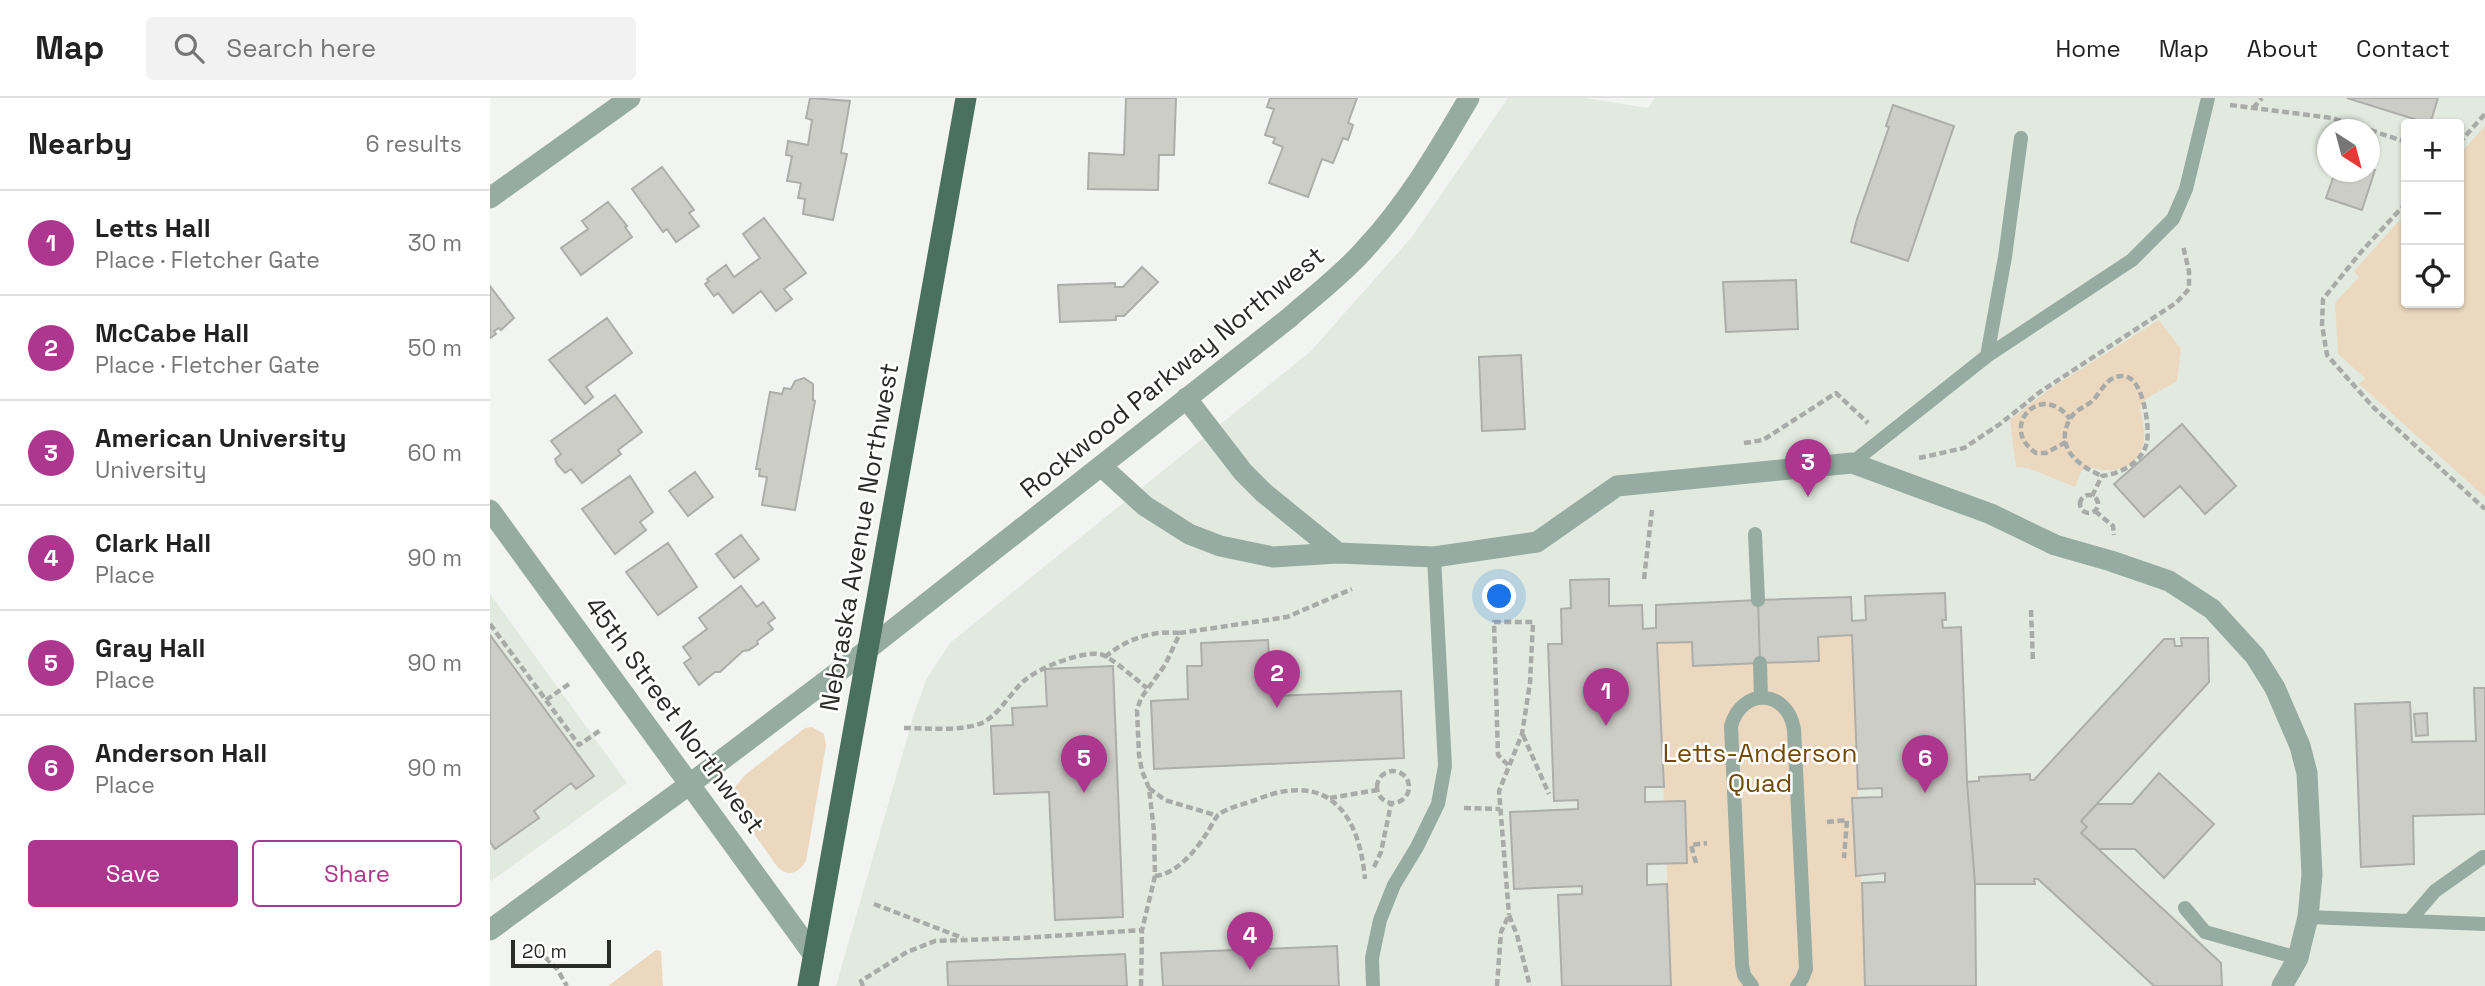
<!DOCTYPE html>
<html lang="en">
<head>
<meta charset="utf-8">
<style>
  :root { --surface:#fff; --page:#f2f2f2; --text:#222; --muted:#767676; --line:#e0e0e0; --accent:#ad378e }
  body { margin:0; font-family:"Space Grotesk",sans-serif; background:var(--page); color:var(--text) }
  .controls { position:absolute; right:21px; top:21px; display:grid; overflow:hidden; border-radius:7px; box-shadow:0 2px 5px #0004 }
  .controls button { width:63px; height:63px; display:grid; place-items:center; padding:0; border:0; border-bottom:2px solid var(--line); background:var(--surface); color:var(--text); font:35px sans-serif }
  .compass { position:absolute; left:1827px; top:21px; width:63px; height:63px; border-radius:50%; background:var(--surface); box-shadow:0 2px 5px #0004; rotate:144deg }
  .scale { position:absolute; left:21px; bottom:18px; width:100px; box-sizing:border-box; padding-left:7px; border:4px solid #2b2c2a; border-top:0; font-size:19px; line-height:24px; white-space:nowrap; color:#2b2c2a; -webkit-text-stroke:5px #fff; paint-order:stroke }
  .you { position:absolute; left:1010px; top:499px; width:24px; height:24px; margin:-18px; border:5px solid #fff; border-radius:50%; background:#1a73e8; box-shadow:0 0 0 10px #1a73e833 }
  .badge { display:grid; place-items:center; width:46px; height:46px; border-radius:50%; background:var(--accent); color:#fff; font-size:23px; font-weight:700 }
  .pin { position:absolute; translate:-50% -58px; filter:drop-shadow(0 2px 4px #0008) }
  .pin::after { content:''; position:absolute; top:37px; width:24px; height:21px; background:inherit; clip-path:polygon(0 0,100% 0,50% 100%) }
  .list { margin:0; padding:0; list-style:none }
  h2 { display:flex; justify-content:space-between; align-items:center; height:91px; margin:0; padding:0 28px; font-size:30px }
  h2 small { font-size:23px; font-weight:400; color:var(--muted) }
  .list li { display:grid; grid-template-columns:46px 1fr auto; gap:21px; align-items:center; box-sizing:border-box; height:105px; padding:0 28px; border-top:2px solid var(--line) }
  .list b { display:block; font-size:26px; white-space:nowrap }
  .list p { margin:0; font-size:23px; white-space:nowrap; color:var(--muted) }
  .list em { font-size:23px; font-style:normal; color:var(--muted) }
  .actions { display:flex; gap:14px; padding:21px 28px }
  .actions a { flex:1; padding:16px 0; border:2px solid var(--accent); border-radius:7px; text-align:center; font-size:24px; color:var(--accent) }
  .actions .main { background:var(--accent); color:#fff }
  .icon { flex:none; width:38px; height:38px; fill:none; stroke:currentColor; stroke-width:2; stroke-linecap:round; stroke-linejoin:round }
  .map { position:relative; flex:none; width:1995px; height:888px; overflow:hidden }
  header { display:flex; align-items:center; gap:42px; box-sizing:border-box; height:98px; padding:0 35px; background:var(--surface); border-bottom:2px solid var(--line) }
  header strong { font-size:33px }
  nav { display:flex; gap:38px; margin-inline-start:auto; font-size:24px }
  .search { width:490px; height:63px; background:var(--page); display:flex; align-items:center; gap:18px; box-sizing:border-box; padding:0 24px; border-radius:7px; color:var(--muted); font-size:26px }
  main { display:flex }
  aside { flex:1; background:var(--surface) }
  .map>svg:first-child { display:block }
  .built { fill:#e2eadf; fill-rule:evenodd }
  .green { fill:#ecd8bf }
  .building { fill:#cdcdc8; stroke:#adada9; stroke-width:2 }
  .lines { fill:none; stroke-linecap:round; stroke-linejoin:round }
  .path { stroke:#a9aba8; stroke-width:4.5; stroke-dasharray:7 3.5; stroke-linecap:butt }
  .lane { stroke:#96aca2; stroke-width:14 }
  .street { stroke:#96aca2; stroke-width:21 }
  .primary { stroke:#497060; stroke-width:21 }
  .labels { text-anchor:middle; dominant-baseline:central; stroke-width:5; stroke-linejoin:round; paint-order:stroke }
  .street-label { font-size:26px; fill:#2b2c2a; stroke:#fff }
  .park-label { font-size:26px; fill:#724b09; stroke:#fff }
</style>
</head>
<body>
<header>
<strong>Map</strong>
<div class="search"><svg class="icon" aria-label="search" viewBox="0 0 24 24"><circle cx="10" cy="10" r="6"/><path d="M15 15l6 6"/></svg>Search here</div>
<nav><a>Home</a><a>Map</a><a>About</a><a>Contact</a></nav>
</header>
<main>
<aside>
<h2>Nearby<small>6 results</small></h2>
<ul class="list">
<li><span class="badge">1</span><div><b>Letts Hall</b><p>Place · Fletcher Gate</p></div><em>30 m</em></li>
<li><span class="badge">2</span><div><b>McCabe Hall</b><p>Place · Fletcher Gate</p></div><em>50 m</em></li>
<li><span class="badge">3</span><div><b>American University</b><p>University</p></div><em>60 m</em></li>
<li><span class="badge">4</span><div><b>Clark Hall</b><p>Place</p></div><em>90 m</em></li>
<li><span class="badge">5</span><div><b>Gray Hall</b><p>Place</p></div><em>90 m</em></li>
<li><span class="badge">6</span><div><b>Anderson Hall</b><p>Place</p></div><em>90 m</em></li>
</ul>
<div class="actions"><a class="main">Save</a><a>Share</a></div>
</aside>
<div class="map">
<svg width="1995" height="888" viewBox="0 0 1995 888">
  <rect width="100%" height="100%" fill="#f1f4f0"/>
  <path class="built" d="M1018 0H1096L1158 10 1165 0H1995V888H346L424 616 436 582 460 545 821 253 921 140ZM1916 26H1969V205H1916ZM1838 32H1880V74H1838Z
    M0 496 137 685 0 784Z"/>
  <path class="green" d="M1995 28V399L1869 286 1875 280 1848 256 1845 205 1869 179 1864 173 1916 115V205H1969V57Z
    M1669 222 1691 251 1687 283 1657 300 1650 308C1651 318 1655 330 1654 342 1649 373 1621 377 1596 368L1591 374 1585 389 1538 370 1526 369 1520 322 1561 290Z
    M1362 537 1375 888H1182L1167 545 1202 544 1204 568 1329 563 1328 539Z
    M322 629 334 636 336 647 316 763C308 776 297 780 286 767L248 713 242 704 241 694 255 677 315 630Z
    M166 852 171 853 173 888H118Z"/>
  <path class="building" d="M320 0 360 3 351 55 357 56 343 122 313 116 315 101 308 100 311 85 297 83 302 58 296 57 298 43 318 47 322 22 316 20Z
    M636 0H686L684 57H669L668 92 598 91 599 55 634 57Z
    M780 0H867L858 25 863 27 858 42 853 40 843 65 832 61 818 99 779 85 793 49 783 45 785 40 775 37 784 11 777 9Z
    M1857 0H1948L1940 26Z
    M1403 7 1464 28 1418 163 1361 144 1367 121 1399 29 1396 28Z
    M172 69 204 112 199 115 209 128 186 144 177 131 173 134 142 91Z
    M1880 71 1885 72 1872 112 1836 100 1845 74H1880Z
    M118 104 137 128 135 129 142 139 91 177 71 150 98 131 92 123Z
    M274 120 316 175 294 191 302 201 286 213 271 193 243 215 228 195 224 198 215 186 219 183 217 181 236 167 244 179 270 160 253 136Z
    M652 169 668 184 634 218H626V222L570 224 568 187 625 185V189H633Z
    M1306 182 1308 231 1236 234 1233 184Z
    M0 188 24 220 11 232 9 230 4 233 6 236 0 240Z
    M117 220 142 255 96 289 103 299 95 306 59 262Z
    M1031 257 1035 331 992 333 989 259Z
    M314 280 323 286V302L325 303 305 412 272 407 277 379 269 378 270 371H266L280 294 292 296 294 290 301 291 305 283Z
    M125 297 152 334 128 352 131 356 92 385 81 371 75 375 67 366 65 361 71 356 61 343Z
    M1692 326 1746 388 1715 416 1690 388 1654 419 1624 386Z
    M205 374 223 399 198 418 179 393Z
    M140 378 163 414 150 424 156 432 125 456 92 411Z
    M251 437 269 461 244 480 226 456Z
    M178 445 207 489 168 517 136 474Z
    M1119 481V508L1152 507 1153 531 1166 530V507L1268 502 1270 565 1203 568 1202 544 1167 545 1174 689H1155V704L1195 703 1197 765 1157 766V787L1177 786 1181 888H1072L1068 797 1092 796V788L1024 791 1020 714 1088 711V702L1064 703 1058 546H1072L1071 511 1081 510 1080 482Z
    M251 488 267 509 273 504 285 520 278 525 283 531 267 543 268 546 259 552 253 553 230 574H225L209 587 194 565 201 560 193 549 217 531 209 520Z
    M1455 495 1456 522H1452L1453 530 1471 529 1477 684 1485 786 1486 888H1375L1372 785 1395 784V775L1366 778 1362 700 1392 699V690L1368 691 1362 537 1328 539 1329 563 1270 565 1268 502 1361 499 1362 523 1376 522 1375 498Z
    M0 537 104 678 86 691 81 685 44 713 49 720 5 751 0 744Z
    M1691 540H1718L1719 584 1591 723 1597 729 1591 735 1731 865 1732 888H1664L1548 781H1544L1545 786H1485L1477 684 1489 683V679L1540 676V682H1544L1674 541H1684L1685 548H1692Z
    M778 542 781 598 911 593 914 660 664 671 661 603 698 601 697 568H712L711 545Z
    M623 568 633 819 565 822 559 694 504 696 501 628 523 627 522 610 557 608 555 571Z
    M1984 590H1995V716L1923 718 1924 766 1871 769 1865 606 1920 604 1922 644 1986 643Z
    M1937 615 1938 637 1926 638 1924 616Z
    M1669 675 1724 726 1674 780 1645 751H1609L1591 735 1597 729 1591 723 1607 706H1642Z
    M847 848 849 888H673L671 855Z
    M635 856 637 888H458L457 864Z"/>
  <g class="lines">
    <path class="path" d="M1740 7 1842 20 1877 32
      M1763 10 1772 0
      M1880 32 1916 44
      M1969 45 1995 16
      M1916 105 1871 154 1833 201 1832 227 1837 257 1884 310 1995 411
      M1576 344 1556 355H1546C1507 329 1552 282 1580 321
      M1254 345 1273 342 1346 295 1378 325
      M1429 360 1474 350 1510 326 1550 294 1686 205 1699 191V173L1693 148
      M1590 406a9 9 0 1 1 18 0a9 9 0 1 1-18 0Z
      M1602 398 1612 378C1630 376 1653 364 1657 344 1660 329 1653 279 1634 278 1619 277 1613 290 1605 300 1598 309 1586 310 1580 321 1564 349 1588 368 1612 378
      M1605 413 1623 428 1624 437
      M1154 481 1162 412
      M1541 512 1543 564
      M0 526 89 647 112 631
      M615 559C636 541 663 532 690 535
      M56 602 79 586
      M414 630C436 630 474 634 494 624 511 614 520 595 535 582 549 570 591 553 610 556 620 558 648 583 657 590
      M1033 637 1059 696
      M1018 667 1008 657 1004 524H1043L1040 585 1032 636 1009 693 1019 817
      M887 689a16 16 0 1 1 32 0a16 16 0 1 1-32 0Z
      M659 690 675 702 728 718
      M840 700 887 692
      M974 710 1010 711
      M1337 724 1357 722 1354 760
      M1206 765 1201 747 1217 745
      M884 769 891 754 901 706
      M665 778C687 776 705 753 717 735 720 730 724 722 728 717 738 709 756 706 768 701 838 673 869 715 875 781
      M384 806 473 840
      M48 852 67 871 77 888
      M373 888 371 883 417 854 445 843 533 840 652 832
      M651 888 652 832 665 778 664 733 659 690 652 673 649 657 647 612 651 600 675 567 690 535 797 519 862 491
      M1007 888 1011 834 1019 817 1027 837 1040 888"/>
    <path class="lane" d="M1497 258 1515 159 1531 40
      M1362 365 1497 258 1642 162 1683 121 1696 91 1718 0
      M1265 436 1268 502
      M1270 565 1271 600
      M1695 810 1715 834 1808 860
      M1818 819 1995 826
      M1920 822 1945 793 1993 759
      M883 888 882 860 890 822 904 787 927 749 948 706 955 668 944 459
      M1262 888 1254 877 1252 867 1241 628C1252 589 1297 591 1304 631L1316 871 1312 881 1307 888"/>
    <path class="street" d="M0 100 140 0
      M696 300 753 374 774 395 848 455
      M611 368 655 408 699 436 730 448 783 459 848 455 944 459 1047 444 1127 388 1362 365 1501 416 1565 447 1621 463 1679 483 1722 511 1765 558 1785 590 1810 648 1817 675 1822 777 1818 819 1811 847 1808 860 1792 888
      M0 412 323 856
      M0 832 200 686 377 552 799 220C824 198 852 177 875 151 917 106 948 53 979 0"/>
    <path class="primary" d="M318 888 476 0"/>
  </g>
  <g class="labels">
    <g class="street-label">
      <text transform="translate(682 274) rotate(-39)">Rockwood Parkway Northwest</text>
      <text transform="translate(369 439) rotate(-80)">Nebraska Avenue Northwest</text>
      <text transform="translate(185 617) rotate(54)">45th Street Northwest</text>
    </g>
    <g class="park-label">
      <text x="1270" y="655">Letts-Anderson<tspan x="1270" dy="30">Quad</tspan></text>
    </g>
  </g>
</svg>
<div class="controls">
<button>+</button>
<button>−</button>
<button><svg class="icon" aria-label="locate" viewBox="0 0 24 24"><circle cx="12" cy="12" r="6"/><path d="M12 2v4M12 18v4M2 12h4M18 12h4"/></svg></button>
</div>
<svg class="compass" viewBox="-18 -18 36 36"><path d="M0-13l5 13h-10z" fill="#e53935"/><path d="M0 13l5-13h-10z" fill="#767676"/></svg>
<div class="scale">20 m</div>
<div class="you"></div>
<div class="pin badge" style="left:1116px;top:628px">1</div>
<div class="pin badge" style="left:787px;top:610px">2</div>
<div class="pin badge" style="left:1318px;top:399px">3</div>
<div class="pin badge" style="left:760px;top:872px">4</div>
<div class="pin badge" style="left:594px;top:695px">5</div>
<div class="pin badge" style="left:1435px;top:695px">6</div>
</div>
</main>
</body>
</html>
